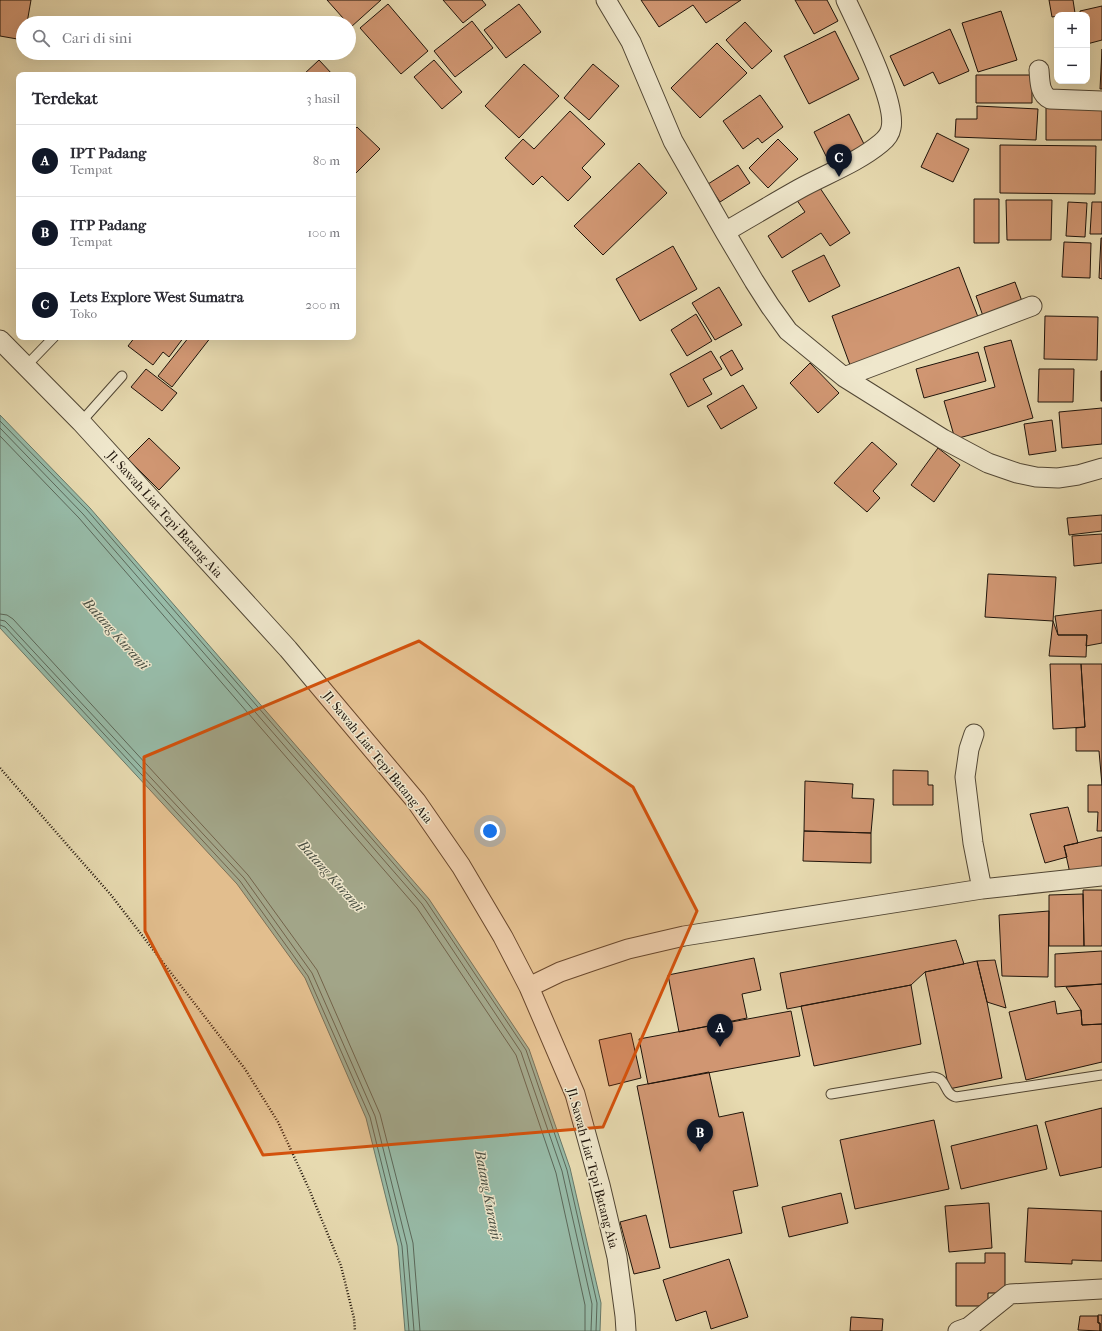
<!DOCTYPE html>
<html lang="id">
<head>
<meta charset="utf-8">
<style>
  :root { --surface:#fff; --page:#f2f2f3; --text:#2b2b33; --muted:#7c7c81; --line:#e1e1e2; --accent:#111827 }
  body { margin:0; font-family:"IM FELL French Canon",serif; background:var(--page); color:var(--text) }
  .controls { position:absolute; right:12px; top:12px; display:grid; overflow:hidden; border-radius:8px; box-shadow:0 4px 16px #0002 }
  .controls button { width:36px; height:36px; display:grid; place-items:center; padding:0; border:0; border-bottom:1px solid var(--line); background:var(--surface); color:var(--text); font:20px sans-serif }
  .you { position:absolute; left:490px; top:831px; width:14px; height:14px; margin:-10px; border:3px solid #fff; border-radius:50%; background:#1a73e8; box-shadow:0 0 0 6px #1a73e833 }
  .badge { display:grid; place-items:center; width:26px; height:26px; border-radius:50%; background:var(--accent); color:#fff; font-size:13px; font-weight:700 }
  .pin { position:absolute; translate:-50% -33px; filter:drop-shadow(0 1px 2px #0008) }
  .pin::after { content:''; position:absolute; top:21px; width:14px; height:12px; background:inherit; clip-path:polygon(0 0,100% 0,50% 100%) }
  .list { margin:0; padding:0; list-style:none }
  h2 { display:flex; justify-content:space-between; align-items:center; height:52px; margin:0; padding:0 16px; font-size:17px }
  h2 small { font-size:13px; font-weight:400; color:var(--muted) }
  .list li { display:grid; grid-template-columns:26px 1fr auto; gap:12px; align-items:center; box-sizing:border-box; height:72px; padding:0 16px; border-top:1px solid var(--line) }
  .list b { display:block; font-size:15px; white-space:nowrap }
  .list p { margin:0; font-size:13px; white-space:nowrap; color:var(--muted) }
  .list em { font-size:13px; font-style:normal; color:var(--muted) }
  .icon { flex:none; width:22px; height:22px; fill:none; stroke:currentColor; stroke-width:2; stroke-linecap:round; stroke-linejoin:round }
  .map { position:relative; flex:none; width:1102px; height:1331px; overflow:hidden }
  .search { position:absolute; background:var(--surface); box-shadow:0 4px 16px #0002; left:16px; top:16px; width:340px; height:44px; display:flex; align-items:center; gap:10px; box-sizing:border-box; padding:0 14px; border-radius:22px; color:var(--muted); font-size:15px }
  .panel { position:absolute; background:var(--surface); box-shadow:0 4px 16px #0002; left:16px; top:72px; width:340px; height:268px; border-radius:8px }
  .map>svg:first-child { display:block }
  .water { fill:#97bba8; stroke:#677869 }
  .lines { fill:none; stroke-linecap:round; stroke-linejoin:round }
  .shore { stroke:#5b685a; stroke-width:1 }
  .building { fill:#d09672; stroke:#1f140b }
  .lane-casing { stroke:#514634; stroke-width:11 }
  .street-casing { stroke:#514634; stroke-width:21 }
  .path { stroke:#1f140b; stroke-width:2.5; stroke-dasharray:1 2; stroke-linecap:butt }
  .lane { stroke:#efe7cc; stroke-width:9 }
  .street { stroke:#efe7cc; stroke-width:19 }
  .marked { fill:#d4520c; fill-opacity:0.2; stroke:#d4520c; stroke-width:3; stroke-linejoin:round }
  .labels { text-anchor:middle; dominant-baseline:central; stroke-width:3; stroke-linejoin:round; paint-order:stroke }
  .street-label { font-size:13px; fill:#1f140b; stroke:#efe7cc }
  .water-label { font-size:14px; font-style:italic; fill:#494e42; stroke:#efe7cc }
</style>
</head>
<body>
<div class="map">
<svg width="1102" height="1331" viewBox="0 0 1102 1331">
  <rect width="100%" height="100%" fill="#e7dab0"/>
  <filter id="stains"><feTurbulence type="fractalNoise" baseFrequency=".005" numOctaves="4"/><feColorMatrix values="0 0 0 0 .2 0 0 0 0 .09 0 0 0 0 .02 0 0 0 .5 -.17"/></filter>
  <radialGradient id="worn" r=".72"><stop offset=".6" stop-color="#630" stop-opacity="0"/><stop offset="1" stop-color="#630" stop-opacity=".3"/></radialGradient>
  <path class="water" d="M0 415 90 508 429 899 529 1049 570 1168 601 1303 600 1331H405L398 1246 366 1118 305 978 237 884 0 628Z"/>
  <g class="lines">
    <path class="shore" d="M0 421 87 510 426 901 526 1050 567 1170 597 1303 596 1331
      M0 428 83 514 422 904 521 1052 562 1171 592 1304 591 1331
      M0 436 79 518 417 908 516 1055 556 1173 585 1305V1331
      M0 614 7 615 13 619 248 875 317 970 380 1114 413 1243 420 1331
      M0 620 5 621 8 624 244 878 312 973 375 1116 407 1245 414 1331
      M0 625 5 627 240 881 308 976 370 1117 402 1246 409 1331"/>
  </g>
  <path class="building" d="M0 0H31L27 23H23V40L0 36Z
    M327 0H381L351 27Z
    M443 0H482L486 5 463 23Z
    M641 0H741L706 23 693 5 659 27Z
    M795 0H827L838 21 814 34Z
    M1049 0H1073L1075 13 1052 17Z
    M388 4 428 51 401 74 360 28Z
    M519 4 541 32 506 58 484 30Z
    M1102 6V40L1087 44V15H1080V11Z
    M1001 11 1017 60 978 72 962 23Z
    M472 21 493 48 455 77 434 51Z
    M745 22 772 51 752 69 726 40Z
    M950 29 969 71 939 84 933 72 904 86 890 56Z
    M835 31 859 79 809 104 784 56Z
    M717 43 747 73 700 118 671 88Z
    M1102 49V89H1100Z
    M319 60 333 75H303Z
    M434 60 462 92 442 109 414 77Z
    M524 64 559 96 519 138 485 106Z
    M593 64 619 86 589 120 564 98Z
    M976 75H1032V103H976Z
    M760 95 783 127 762 143 758 138 743 149 723 121Z
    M977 106 1038 109 1036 140 955 137 956 119H977Z
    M1046 107 1102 108V140H1046Z
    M570 111 605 144 582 168 591 177 568 201 542 176 533 185 505 158 523 139 534 149Z
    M849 114 867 150 832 168 814 132Z
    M357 127 380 149 353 176V131Z
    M937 133 969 149 953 182 921 167Z
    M778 139 798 159 768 188 749 168Z
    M1000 145 1096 146 1095 194 1000 193Z
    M639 163 667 193 603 255 574 226Z
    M738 165 750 183 720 202 708 184Z
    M818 185 850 233 830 246 821 233 782 258 768 236 805 212 796 199Z
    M974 199H999V243H974Z
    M1006 200H1052L1051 240H1007Z
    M1068 202 1087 203 1085 237 1066 236Z
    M1092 202H1102V234H1090Z
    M1101 238H1102V279L1099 278Z
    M1064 242 1091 243 1090 278 1062 277Z
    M673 246 697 289 640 321 616 279Z
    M824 255 840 286 809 302 792 271Z
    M959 267 978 317 850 365 832 316Z
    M1015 282 1023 304 984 319 976 296Z
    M719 287 742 325 715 340 692 303Z
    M696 314 712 341 687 356 671 330Z
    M1045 316 1098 317 1097 360 1044 359Z
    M135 337H184L169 357 163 352 153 365 128 346Z
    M189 337H211L172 387 158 376Z
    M1011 340 1033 418 955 439 944 401 995 387 984 347Z
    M732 350 743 369 731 376 720 357Z
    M711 351 722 369 703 379 712 394 688 407 670 374Z
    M978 352 986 381 924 398 916 369Z
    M810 363 839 393 818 413 790 383Z
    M146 369 177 393 162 411 131 387Z
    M1039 369H1074L1073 402H1038Z
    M1101 371H1102V401H1101Z
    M743 385 757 408 721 429 707 406Z
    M1102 408V444L1062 448 1059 412Z
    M1052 420 1056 451 1029 455 1024 424Z
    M149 438 180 468 159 490 128 459Z
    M872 442 897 464 873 491 880 498 867 512 834 483Z
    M938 448 960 465 934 502 911 485Z
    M1102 515V531L1069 535 1067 518Z
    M1102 534V563L1074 566 1072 536Z
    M988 574 1056 577 1053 621 985 617Z
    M1102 610V643L1086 646 1087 635H1058L1055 616Z
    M1053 621 1058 635H1087L1086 657 1049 656Z
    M1050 664H1081L1085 727 1053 729Z
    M1081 664H1102V785L1099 751H1076V728L1085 727Z
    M893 770 928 771V785H933V805H893Z
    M805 781 853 784 852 798 874 799 871 833 804 831Z
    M1088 785H1102V831H1097L1098 812H1088Z
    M1068 807 1078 843 1064 846 1067 857 1045 863 1030 814Z
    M804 831 871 833V863L803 861Z
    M1102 837V870L1071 878 1064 846Z
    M1083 890H1102V946H1084Z
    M1083 894 1084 946H1049V895Z
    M1049 911 1048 977 1002 976 999 915Z
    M956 940 964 964 925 972 911 985 787 1009 780 973Z
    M1102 951V984L1055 987V954Z
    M754 958 761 990 742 994 747 1018 679 1032 668 975Z
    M995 960 1006 1008 987 1002 977 961Z
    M977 961 987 1002 1002 1078 949 1089 925 972Z
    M1102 984V1024L1082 1025 1081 1010 1066 987Z
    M911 985 921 1044 814 1066 801 1006Z
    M1055 1001 1057 1014 1081 1010 1082 1025 1102 1024V1062L1026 1080 1009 1012Z
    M791 1011 800 1056 648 1084 639 1039Z
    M631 1033 641 1078 609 1086 599 1040Z
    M709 1072 719 1117 743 1112 758 1186 733 1191 742 1233 670 1248 637 1086Z
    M1102 1108V1167L1060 1176 1045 1122Z
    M934 1120 949 1189 855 1209 840 1140Z
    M1037 1125 1047 1169 961 1189 951 1146Z
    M841 1193 848 1223 789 1237 782 1207Z
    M989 1203 992 1248 949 1252 945 1206Z
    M1028 1208 1102 1211V1261L1072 1260V1264L1025 1262Z
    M646 1215 660 1268 634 1274 620 1222Z
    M985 1253H1005V1293H988V1306H956V1263H985Z
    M729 1259 748 1317 711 1329 706 1311 676 1321 663 1280Z
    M1098 1315H1102V1331H1100V1323H1098Z
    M1080 1316H1098V1323H1100V1331L1078 1330Z
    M851 1317 883 1319 882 1331H850Z"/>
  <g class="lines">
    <defs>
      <path id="lane" d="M26 366 54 337
        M81 422 122 376
        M831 1094 933 1077C948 1078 943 1094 956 1097L1102 1075"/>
      <path id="street" d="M606 0 631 42 673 141 725 232 754 281 770 306 788 331 844 377 943 439 988 463 1017 473 1036 477 1058 478 1078 475 1102 468
        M1039 70C1040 80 1039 94 1050 99L1102 101
        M725 232C749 218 774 203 799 189 826 174 857 163 881 143 886 139 890 134 891 128 897 102 858 26 846 0
        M0 340 81 422 288 649 416 801 461 866 503 937 529 987 575 1094 600 1185 617 1257 625 1316 626 1331
        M844 377 1032 306
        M974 734 969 749 965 777 973 843 982 889
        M529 987 560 972 592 961 628 949 684 936 982 889 1102 876
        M958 1331 969 1327 1010 1294 1102 1289"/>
    </defs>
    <use href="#lane" class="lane-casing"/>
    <use href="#street" class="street-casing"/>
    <path class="path" d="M0 768 111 895 245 1069 278 1122 309 1189 341 1266 354 1318 355 1331"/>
    <use href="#lane" class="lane"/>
    <use href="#street" class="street"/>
  </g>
  <path class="marked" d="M419 641 633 787 697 911 603 1127 263 1155 145 931 144 757Z"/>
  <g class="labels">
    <g class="street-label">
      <text transform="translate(165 514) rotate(48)">Jl. Sawah Liat Tepi Batang Aia</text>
      <text transform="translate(378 757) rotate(51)">Jl. Sawah Liat Tepi Batang Aia</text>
      <text transform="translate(593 1168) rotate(75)">Jl. Sawah Liat Tepi Batang Aia</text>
    </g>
    <g class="water-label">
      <text transform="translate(116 634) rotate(48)">Batang Kuranji</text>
      <text transform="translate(331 876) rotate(48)">Batang Kuranji</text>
      <text transform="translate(488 1195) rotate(79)">Batang Kuranji</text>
    </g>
  </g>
  <rect width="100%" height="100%" filter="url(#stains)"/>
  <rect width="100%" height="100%" fill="url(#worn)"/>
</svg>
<div class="controls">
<button>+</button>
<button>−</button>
</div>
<div class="you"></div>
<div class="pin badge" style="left:720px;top:1047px">A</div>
<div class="pin badge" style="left:700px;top:1152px">B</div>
<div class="pin badge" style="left:839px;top:177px">C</div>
<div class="search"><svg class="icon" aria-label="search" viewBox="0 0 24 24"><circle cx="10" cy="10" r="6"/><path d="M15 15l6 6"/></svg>Cari di sini</div>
<section class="panel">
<h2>Terdekat<small>3 hasil</small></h2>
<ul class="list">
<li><span class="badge">A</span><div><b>IPT Padang</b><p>Tempat</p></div><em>80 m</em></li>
<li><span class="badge">B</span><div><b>ITP Padang</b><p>Tempat</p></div><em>100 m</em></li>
<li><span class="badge">C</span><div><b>Lets Explore West Sumatra</b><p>Toko</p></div><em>200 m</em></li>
</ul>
</section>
</div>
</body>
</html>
